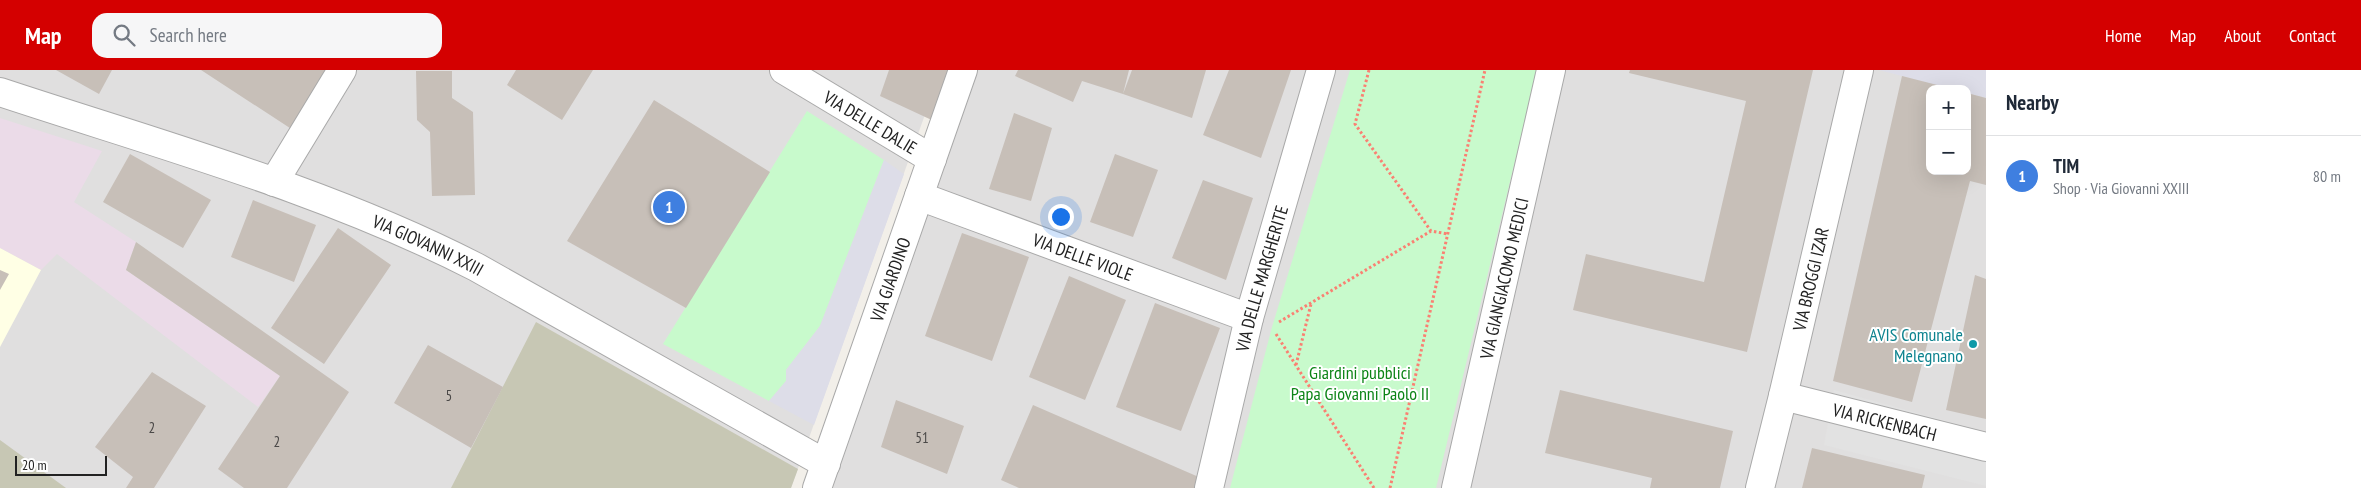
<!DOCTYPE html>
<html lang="en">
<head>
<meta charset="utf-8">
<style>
  :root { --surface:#fff; --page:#f6f6f7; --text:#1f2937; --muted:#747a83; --line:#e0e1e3; --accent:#d40000 }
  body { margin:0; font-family:"PT Sans Narrow",sans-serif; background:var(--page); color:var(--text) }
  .controls { position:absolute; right:15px; top:15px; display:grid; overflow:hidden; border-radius:10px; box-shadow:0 5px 20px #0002 }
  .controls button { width:45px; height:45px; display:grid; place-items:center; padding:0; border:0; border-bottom:1px solid var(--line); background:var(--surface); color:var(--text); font:25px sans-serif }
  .scale { position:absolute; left:15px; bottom:12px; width:92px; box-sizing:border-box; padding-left:5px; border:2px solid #222; border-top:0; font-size:14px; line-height:18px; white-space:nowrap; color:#222; -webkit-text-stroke:4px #fff; paint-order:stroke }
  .you { position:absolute; left:1060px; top:146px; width:18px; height:18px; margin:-12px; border:4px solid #fff; border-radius:50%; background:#1a73e8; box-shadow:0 0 0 8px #1a73e833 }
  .badge { display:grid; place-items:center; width:32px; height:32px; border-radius:50%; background:var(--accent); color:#fff; font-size:16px; font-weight:700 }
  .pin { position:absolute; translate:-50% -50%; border:2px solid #fff; box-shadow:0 1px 5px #0006 }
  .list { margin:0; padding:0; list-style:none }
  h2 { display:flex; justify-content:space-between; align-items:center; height:65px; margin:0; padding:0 20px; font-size:21px }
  h2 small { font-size:16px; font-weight:400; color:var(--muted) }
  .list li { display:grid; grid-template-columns:32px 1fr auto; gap:15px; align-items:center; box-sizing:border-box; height:80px; padding:0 20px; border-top:1px solid var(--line) }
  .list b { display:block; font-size:19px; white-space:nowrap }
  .list p { margin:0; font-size:16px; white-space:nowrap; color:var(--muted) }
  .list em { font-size:16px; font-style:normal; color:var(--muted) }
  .icon { flex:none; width:28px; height:28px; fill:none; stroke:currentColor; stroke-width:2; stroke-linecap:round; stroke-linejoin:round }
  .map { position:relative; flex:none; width:1986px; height:418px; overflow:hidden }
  header { display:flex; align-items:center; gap:30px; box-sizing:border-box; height:70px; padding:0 25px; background:var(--accent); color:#fff }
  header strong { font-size:24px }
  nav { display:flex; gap:28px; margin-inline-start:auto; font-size:18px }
  .search { width:350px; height:45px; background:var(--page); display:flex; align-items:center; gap:12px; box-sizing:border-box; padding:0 18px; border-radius:15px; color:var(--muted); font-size:19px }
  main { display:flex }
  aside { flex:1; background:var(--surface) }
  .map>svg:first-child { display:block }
  .residential { fill:#e0dfdf; fill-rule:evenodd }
  .industrial { fill:#ebdbe8 }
  .education { fill:#ffffe5 }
  .construction { fill:#c7c7b4 }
  .park { fill:#c8facc }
  .parking { fill:#e2e2e2 }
  .plaza { fill:#dddde8 }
  .building { fill:#c7bfb8 }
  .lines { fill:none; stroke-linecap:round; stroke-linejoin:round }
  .minor-casing { stroke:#a9a9a9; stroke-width:30 }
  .path { stroke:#fa8072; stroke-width:3; stroke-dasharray:2.5 2.5; stroke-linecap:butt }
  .minor { stroke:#fff; stroke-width:28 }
  .culture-dot { fill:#0f9aa8; stroke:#fff; stroke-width:2 }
  .labels { text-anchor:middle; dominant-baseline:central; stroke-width:4; stroke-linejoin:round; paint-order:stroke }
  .number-label { font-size:15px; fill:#4b4948 }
  .street-label { font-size:18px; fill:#222; stroke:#fff }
  .culture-label { font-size:18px; fill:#0d838f; stroke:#fff; text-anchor:end }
  .park-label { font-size:18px; fill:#0c8416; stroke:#fff }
</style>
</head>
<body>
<header>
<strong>Map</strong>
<div class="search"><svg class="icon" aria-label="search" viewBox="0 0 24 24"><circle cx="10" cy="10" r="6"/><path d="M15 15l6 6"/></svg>Search here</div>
<nav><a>Home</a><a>Map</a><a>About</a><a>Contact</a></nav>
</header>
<main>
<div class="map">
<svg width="1986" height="418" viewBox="0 0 1986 418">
  <rect width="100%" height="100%" fill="#f2efe9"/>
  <path class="residential" d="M0 0H941L791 418H0Z
    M978 0H1986V418H825ZM1930 19H1967V101H1930Z"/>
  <path class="industrial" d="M0 48 102 81 74 132 136 172 126 200 280 306 258 337 57 184 41 200 0 178Z"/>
  <path class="education" d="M0 178 41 200 0 277Z"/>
  <path class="construction" d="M536 252 798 399 791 418H451Z
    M0 370 66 418H0Z"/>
  <path class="park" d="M1350 0H1537L1436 418H1230L1272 257Z
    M807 41 884 90 820 256 786 300V311L769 331 663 274Z"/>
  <path class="parking" d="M1834 320 1986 362V416L1824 375Z"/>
  <path class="plaza" d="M1879 0H1986V28L1967 23V19H1951Z
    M884 90 904 104 814 355 769 331 786 311V300L820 256Z"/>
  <path class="building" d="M56 0H112L99 24Z
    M201 0H328L296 62Z
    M516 0H593L562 50 507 15Z
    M889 0H954L936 52 880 26Z
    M1018 0H1129L1123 24 1082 11 1073 32 1015 6Z
    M1132 0H1206L1192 48 1123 24Z
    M1229 0H1291L1261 88 1203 65Z
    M1630 0H1813L1747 282 1573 240 1586 184 1704 212 1746 31 1629 3Z
    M416 1H452V28L473 42 475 125 432 126 430 62 417 50Z
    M1902 6 1949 18 1930 19V101H1967V23L1986 28V115L1970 111 1912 332 1833 311Z
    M654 30 770 102 686 238 567 171Z
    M1014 43 1052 58 1031 131 989 119Z
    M130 84 211 130 183 178 103 132Z
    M1115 84 1158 100 1133 167 1090 152Z
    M1203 110 1253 128 1226 210 1172 188Z
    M253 130 316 155 294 212 231 187Z
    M338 158 391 195 324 294 271 258Z
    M962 163 1029 187 992 291 925 266Z
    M136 172 349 322 287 418H244L218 399 280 306 126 200Z
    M0 200 9 204 0 220Z
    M1975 205 1986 209V349L1946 340Z
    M1069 206 1126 230 1085 330 1029 307Z
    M1155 233 1220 258 1181 361 1116 337Z
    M428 275 503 317 471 378 394 333Z
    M152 302 206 336 154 418H126L133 407 95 377Z
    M1560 320 1733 361 1720 418H1650L1652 408 1545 383Z
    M896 330 964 356 947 404 881 377Z
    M1033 335 1201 408 1196 418H1019L1001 410Z
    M1812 378 1925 405 1922 418H1802Z"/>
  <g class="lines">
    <defs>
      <g id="minor">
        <path id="s1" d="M784 0 932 89"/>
        <path id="s2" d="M0 22C160 75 326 120 476 197L826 394"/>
        <path d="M274 112 342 0"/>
        <path id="s3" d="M919 126 1249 248"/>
        <path id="s4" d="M1783 326 1986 377"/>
        <path id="s5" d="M817 418 963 0"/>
        <path id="s6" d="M1209 418 1249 248 1321 0"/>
        <path id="s7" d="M1456 418 1551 0"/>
        <path id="s8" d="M1760 418 1783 326 1859 0"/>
      </g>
    </defs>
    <use href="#minor" class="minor-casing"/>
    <path class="path" d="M1369 0 1355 54 1431 161 1448 164
      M1279 252 1431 161
      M1276 264 1374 418
      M1296 295 1311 234
      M1390 418 1485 0"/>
    <use href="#minor" class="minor"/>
  </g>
  <circle class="culture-dot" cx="1973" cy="274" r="5"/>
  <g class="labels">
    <g class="number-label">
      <text x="449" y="325">5</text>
      <text x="152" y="357">2</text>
      <text x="922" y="367">51</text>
      <text x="277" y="371">2</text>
    </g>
    <g class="street-label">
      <text stroke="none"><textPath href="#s1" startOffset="101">VIA DELLE DALIE</textPath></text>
      <text stroke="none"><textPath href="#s2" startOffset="455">VIA GIOVANNI XXIII</textPath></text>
      <text stroke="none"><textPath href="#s3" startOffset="175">VIA DELLE VIOLE</textPath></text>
      <text stroke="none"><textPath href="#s6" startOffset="216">VIA DELLE MARGHERITE</textPath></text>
      <text stroke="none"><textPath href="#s5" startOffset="221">VIA GIARDINO</textPath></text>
      <text stroke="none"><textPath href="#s7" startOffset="215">VIA GIANGIACOMO MEDICI</textPath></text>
      <text stroke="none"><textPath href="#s8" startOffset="215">VIA BROGGI IZAR</textPath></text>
      <text stroke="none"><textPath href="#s4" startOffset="105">VIA RICKENBACH</textPath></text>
    </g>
    <g class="culture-label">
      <text x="1963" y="264">AVIS Comunale<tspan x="1963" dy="21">Melegnano</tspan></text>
    </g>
    <g class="park-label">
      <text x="1360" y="302">Giardini pubblici<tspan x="1360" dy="21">Papa Giovanni Paolo II</tspan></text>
    </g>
  </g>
</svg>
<div class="controls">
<button>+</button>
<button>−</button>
</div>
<div class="scale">20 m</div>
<div class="you"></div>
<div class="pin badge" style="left:669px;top:137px;background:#3f7fe0">1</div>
</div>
<aside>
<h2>Nearby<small></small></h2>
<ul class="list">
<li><span class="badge" style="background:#3f7fe0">1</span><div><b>TIM</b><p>Shop · Via Giovanni XXIII</p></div><em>80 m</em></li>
</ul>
</aside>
</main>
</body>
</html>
